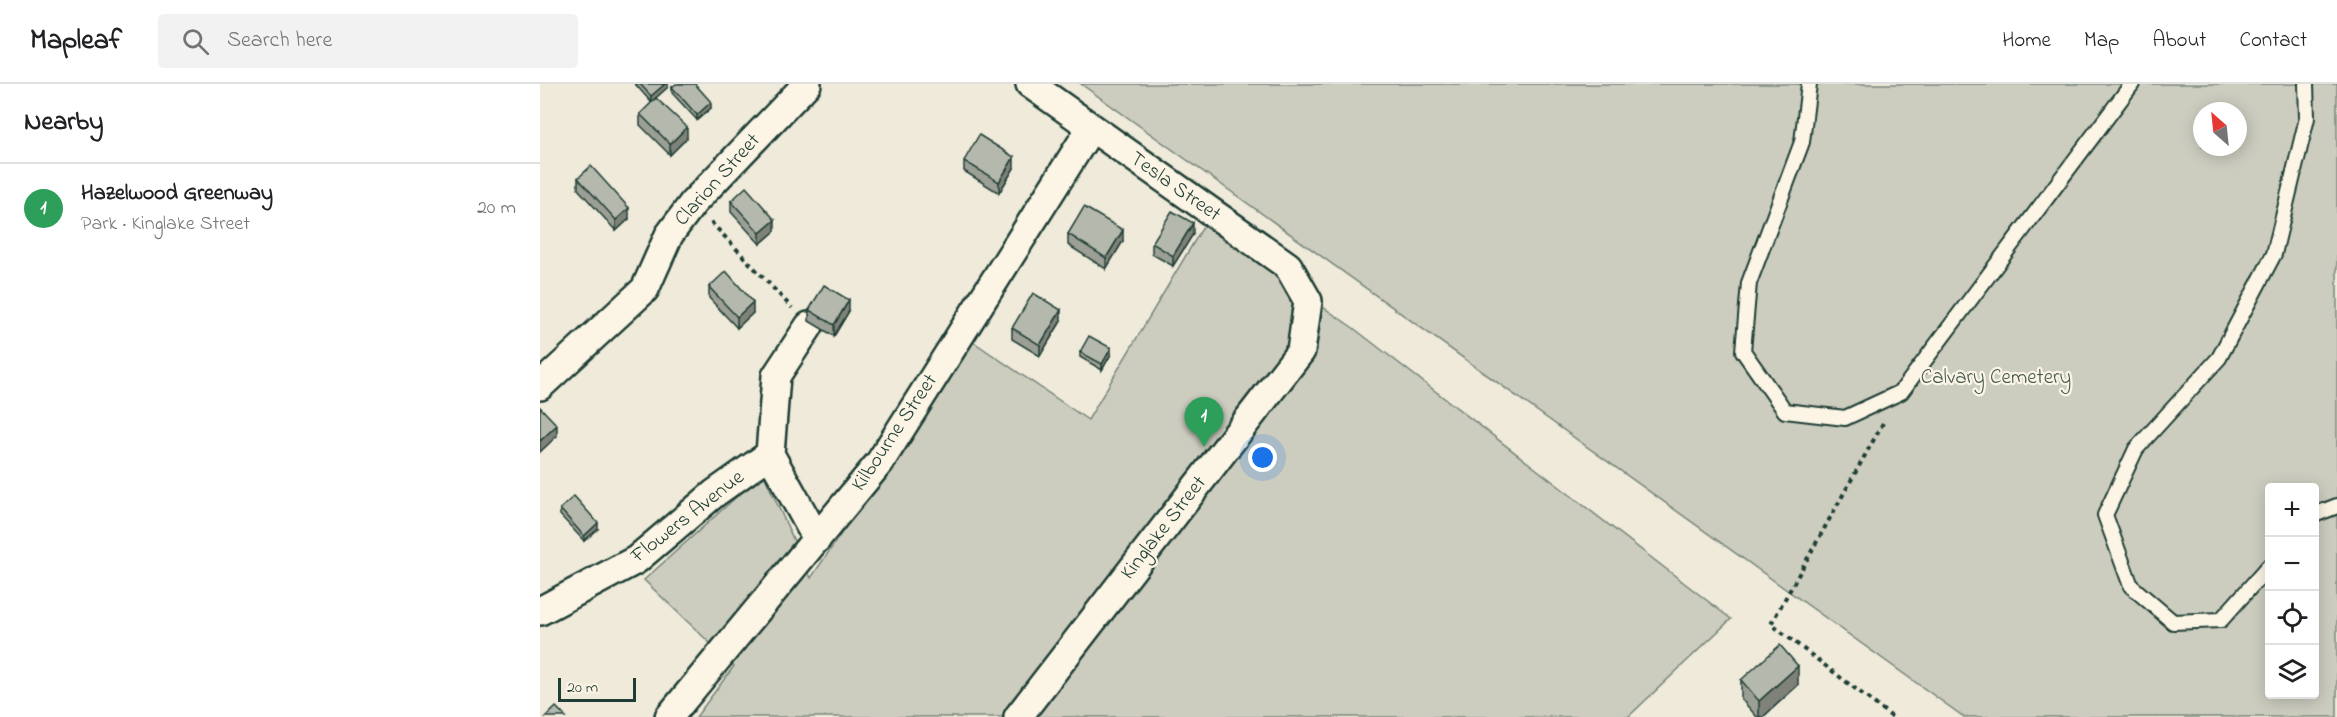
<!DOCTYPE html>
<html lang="en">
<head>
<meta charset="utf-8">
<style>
  :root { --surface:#fff; --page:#f2f2f2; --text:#202124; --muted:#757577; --line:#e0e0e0; --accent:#1f6fb2 }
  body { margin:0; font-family:"Indie Flower",sans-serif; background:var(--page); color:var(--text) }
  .controls { position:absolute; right:18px; bottom:18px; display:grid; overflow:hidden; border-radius:6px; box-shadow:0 3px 15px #0003 }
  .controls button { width:54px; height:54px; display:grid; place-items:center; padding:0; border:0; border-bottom:2px solid var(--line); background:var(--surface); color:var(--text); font:30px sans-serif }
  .compass { position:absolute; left:1653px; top:18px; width:54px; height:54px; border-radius:50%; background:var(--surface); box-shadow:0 3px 15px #0003; rotate:333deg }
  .scale { position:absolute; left:18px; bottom:15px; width:78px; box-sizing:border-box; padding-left:6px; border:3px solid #1f3d34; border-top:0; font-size:16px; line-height:21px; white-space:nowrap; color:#1f3d34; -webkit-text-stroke:4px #fcf5e5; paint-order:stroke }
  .you { position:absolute; left:723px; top:374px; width:21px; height:21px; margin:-15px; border:4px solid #fff; border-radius:50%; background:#1a73e8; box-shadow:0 0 0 9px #1a73e833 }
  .badge { display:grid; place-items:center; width:39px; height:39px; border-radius:50%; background:var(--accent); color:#fff; font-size:20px; font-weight:700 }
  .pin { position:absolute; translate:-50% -50px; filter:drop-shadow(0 2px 3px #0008) }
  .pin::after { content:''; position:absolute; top:32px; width:21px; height:18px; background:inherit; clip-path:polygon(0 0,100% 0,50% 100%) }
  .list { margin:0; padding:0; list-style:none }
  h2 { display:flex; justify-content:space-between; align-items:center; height:78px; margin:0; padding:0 24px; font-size:26px }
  h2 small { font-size:20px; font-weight:400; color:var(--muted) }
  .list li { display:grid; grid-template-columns:39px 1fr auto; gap:18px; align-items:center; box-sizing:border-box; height:90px; padding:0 24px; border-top:2px solid var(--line) }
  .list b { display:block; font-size:22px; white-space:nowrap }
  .list p { margin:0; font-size:20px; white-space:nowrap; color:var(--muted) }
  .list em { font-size:20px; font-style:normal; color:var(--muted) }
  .icon { flex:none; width:33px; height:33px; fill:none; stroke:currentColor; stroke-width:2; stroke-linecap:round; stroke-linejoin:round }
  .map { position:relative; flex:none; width:1797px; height:633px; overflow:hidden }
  header { display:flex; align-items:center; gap:36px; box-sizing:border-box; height:84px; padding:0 30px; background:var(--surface); border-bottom:2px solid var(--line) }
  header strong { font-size:28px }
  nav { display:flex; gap:33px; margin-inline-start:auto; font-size:21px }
  .search { width:420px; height:54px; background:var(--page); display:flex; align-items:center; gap:15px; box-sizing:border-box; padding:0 21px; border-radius:6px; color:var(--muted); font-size:22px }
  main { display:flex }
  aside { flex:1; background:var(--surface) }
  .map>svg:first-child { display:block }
  .green { fill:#cccdbf; stroke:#76857a; stroke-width:1.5; fill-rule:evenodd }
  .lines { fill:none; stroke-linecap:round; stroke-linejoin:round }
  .service-casing { stroke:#1f3d34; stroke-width:18 }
  .minor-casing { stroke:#1f3d34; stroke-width:32 }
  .path { stroke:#1f3d34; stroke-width:4; stroke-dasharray:4.5 4.5; stroke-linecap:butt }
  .service { stroke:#fcf5e5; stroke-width:14 }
  .minor { stroke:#fcf5e5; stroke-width:27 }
  .wall { fill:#9c9f95; stroke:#1f3d34; stroke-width:1.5 }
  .shaded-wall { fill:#7f8279; stroke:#1f3d34; stroke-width:1.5 }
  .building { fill:#b5b9ad; stroke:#1f3d34; stroke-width:1.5 }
  .labels { text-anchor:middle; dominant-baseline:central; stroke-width:4.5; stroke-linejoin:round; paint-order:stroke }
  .street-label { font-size:21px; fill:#1f3d34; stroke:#fcf5e5 }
  .park-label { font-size:21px; fill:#425a50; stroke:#fcf5e5 }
</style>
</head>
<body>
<header>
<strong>Mapleaf</strong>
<div class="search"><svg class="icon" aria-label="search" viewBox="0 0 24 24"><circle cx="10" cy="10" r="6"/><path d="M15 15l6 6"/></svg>Search here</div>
<nav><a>Home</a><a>Map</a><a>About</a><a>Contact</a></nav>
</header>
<main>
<aside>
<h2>Nearby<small></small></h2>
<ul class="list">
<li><span class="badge" style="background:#2e9e5b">1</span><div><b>Hazelwood Greenway</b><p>Park · Kinglake Street</p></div><em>20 m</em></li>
</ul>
</aside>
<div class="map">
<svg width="1797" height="633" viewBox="0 0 1797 633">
  <rect width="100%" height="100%" fill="#efeada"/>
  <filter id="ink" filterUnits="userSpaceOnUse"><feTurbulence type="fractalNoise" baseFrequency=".0167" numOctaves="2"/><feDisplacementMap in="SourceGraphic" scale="12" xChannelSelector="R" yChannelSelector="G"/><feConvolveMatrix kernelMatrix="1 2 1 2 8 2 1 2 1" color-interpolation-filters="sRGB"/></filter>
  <g filter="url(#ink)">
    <path class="green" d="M541 0H1797V633H1424ZM1662 27H1698V63H1662ZM1730 404H1774V610H1730Z
      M664 141 812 243 1191 535 1088 633H156L194 582 104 496 223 389 271 494 432 257 548 336Z"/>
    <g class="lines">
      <defs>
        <path id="service" d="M1269 0 1262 58 1209 199 1203 267 1245 327 1305 334 1361 308 1592 0
          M1774 431 1797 422
          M1730 481 1681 536 1633 538 1591 502 1565 431 1596 365 1679 274 1734 170 1767 34 1766 0"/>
        <path id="minor" d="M269 242 236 292 230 370 277 455
          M0 302 105 205 129 151 153 119 267 0
          M0 527 96 476 175 409 230 370
          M129 633 340 378 551 44
          M478 633 761 267 768 217 748 182 490 0"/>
      </defs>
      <use href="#service" class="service-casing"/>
      <use href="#minor" class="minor-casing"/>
      <path class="path" d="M171 138 252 224
        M1343 339 1231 540 1352 633"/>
      <use href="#service" class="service"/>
      <use href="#minor" class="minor"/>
    </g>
    <path class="wall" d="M95 0H128V3L111 18Z
      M132 3 171 24 157 36 132 9Z
      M100 30 147 54 130 71 100 41Z
      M424 77 474 84 459 109 424 87Z
      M38 94 89 135 76 147 38 105Z
      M191 117 235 147 220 160 191 128Z
      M528 150 583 157 566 185 528 161Z
      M653 150 633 182 612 170V159Z
      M169 203 213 229 197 244 169 214Z
      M269 226 309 227 294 252 269 237Z
      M521 237 500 272 472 255V244Z
      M540 268 571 270 562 286 540 273Z
      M20 425 58 445 44 457 20 431Z
      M1201 596 1258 601 1223 633H1217L1201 615Z"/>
    <path class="shaded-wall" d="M125 0H128V3L111 18V12Z
      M171 18V24L157 36V31Z
      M147 43V54L130 71V60Z
      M474 73V84L459 109V98Z
      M89 124V135L76 147V136Z
      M235 136V147L220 160V149Z
      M653 139V150L633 182V172Z
      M583 146V157L566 185V174Z
      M309 216V227L294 252V241Z
      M213 218V229L197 244V233Z
      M521 226V237L500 272V261Z
      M571 264V270L562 286V280Z
      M17 341V352L0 368V357Z
      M58 439V445L44 457V452Z
      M1258 582V601L1223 633H1219V617Z"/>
    <path class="building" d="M100 0H125L111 12Z
      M136 0H155L171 18 157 31 132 3Z
      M116 14 147 43 130 60 100 30Z
      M439 51 474 73 459 98 424 77Z
      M51 82 89 124 76 136 38 94Z
      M206 103 235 136 220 149 191 117Z
      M544 123 583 146 566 174 528 150Z
      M632 127 653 139 633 172 612 159Z
      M186 187 213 218 197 233 169 203Z
      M284 201 309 216 294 241 269 226Z
      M493 209 521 226 500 261 472 244Z
      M549 252 571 264 562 280 540 268Z
      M0 323 17 341 0 357Z
      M34 412 58 439 44 452 20 425Z
      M1240 561 1258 582 1219 617 1201 596Z
      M16 623 26 633H6Z"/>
  </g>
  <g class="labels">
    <g class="street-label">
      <text transform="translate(178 96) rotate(-48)">Clarion Street</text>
      <text transform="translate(635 103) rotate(35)">Tesla Street</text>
      <text transform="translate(355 349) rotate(-56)">Kilbourne Street</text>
      <text transform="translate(148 433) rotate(-38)">Flowers Avenue</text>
      <text transform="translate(624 444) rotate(-52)">Kinglake Street</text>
    </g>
    <g class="park-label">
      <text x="1456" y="294">Calvary Cemetery</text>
    </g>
  </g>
</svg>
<div class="controls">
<button>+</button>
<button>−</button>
<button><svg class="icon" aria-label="locate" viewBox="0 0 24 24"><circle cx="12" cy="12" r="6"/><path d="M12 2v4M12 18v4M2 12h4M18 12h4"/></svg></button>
<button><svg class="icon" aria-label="layers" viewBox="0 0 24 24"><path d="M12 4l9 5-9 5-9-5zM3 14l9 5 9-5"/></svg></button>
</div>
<svg class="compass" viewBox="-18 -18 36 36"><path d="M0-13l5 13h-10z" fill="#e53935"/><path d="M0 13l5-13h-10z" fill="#757577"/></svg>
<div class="scale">20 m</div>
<div class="you"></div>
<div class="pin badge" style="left:664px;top:363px;background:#2e9e5b">1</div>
</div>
</main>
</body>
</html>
